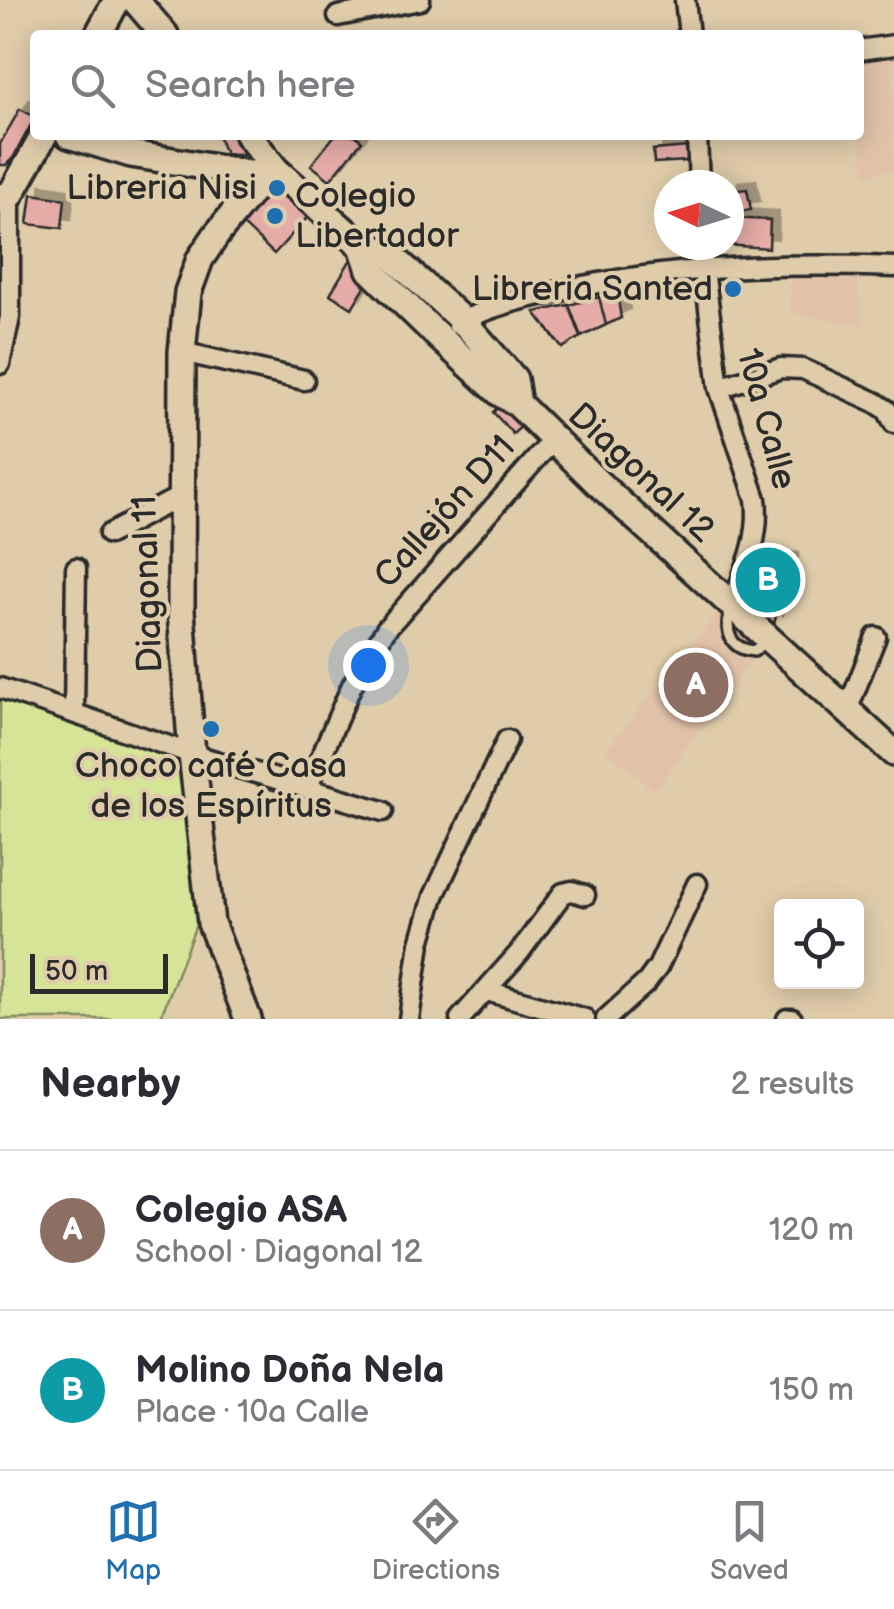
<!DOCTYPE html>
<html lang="en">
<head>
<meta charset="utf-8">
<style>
  :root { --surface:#fff; --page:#f7f7f7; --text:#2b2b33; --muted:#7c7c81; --line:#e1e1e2; --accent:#1f6fb2 }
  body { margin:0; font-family:"Balsamiq Sans",sans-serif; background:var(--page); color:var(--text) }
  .controls { position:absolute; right:30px; bottom:30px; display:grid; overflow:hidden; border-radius:10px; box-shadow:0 5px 25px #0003 }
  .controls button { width:90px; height:90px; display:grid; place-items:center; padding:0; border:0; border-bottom:2px solid var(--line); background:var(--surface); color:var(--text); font:50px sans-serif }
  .compass { position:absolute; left:654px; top:170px; width:90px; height:90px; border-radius:50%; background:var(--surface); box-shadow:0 5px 25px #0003; rotate:274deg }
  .scale { position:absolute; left:30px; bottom:25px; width:138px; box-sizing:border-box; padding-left:10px; border:5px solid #2b2b2b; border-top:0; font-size:28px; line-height:35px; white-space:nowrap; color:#2b2b2b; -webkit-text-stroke:8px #dfccaa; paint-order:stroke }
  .you { position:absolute; left:368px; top:665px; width:35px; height:35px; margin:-25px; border:8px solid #fff; border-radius:50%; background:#1a73e8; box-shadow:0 0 0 15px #1a73e833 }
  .badge { display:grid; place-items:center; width:65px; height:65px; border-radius:50%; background:var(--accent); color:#fff; font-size:32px; font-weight:700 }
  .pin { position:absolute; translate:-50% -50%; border:5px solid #fff; box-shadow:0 2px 10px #0006 }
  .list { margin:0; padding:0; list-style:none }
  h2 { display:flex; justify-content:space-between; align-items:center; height:130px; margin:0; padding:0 40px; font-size:42px }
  h2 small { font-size:32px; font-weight:400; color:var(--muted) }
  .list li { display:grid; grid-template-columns:65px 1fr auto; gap:30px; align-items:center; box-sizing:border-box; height:160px; padding:0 40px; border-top:2px solid var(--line) }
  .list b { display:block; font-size:38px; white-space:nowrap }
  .list p { margin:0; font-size:32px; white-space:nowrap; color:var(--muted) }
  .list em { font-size:32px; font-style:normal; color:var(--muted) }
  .icon { flex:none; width:55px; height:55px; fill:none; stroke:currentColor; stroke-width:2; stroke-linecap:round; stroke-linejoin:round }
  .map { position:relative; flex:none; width:894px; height:1019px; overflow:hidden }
  .search { position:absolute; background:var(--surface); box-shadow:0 5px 25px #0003; left:30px; right:30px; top:30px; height:110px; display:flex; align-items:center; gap:25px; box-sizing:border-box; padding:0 35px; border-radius:10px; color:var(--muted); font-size:38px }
  .sheet { height:450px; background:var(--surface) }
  nav { display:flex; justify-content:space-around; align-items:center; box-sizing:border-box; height:140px; border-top:2px solid var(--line); background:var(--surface); font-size:28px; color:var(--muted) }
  nav a { display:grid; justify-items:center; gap:5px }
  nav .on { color:var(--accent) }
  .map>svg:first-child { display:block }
  .built { fill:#e1c2a9 }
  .green { fill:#d5e497; stroke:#808861; stroke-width:2.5 }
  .building { fill:#e6aca7; stroke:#2b2b2b; stroke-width:2.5; filter:url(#shadow) }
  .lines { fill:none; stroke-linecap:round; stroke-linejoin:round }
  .lane-casing { stroke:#2b2b2b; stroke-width:16 }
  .street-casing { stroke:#2b2b2b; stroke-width:25 }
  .secondary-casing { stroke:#2b2b2b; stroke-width:32 }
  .lane { stroke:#dfccaa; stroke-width:9 }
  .street { stroke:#dfccaa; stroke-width:18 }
  .secondary { stroke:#dfccaa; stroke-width:25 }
  .poi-dot { fill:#1f6fb2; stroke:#dfccaa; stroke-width:4 }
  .labels { text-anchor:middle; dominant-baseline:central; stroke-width:8; stroke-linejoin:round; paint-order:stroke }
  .poi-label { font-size:35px; fill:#2b2b2b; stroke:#dfccaa; text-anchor:end }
  .street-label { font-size:35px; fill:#2b2b2b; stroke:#dfccaa }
</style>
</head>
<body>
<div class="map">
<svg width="894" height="1019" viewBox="0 0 894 1019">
  <defs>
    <filter id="shadow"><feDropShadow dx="9" dy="-9" stdDeviation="0" flood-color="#0004"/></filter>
  </defs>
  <rect width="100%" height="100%" fill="#dfccaa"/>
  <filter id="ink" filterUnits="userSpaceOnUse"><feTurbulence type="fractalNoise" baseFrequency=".01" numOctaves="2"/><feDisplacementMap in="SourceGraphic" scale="20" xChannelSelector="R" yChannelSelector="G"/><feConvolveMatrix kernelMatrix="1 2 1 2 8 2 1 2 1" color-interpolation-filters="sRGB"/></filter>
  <g filter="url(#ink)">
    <path class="built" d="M894 50V170L865 175 859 135V56Z
      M856 266 863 325 790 313V274Z
      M719 611 759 650 654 791 606 750Z"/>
    <path class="green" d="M0 692 182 752 202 909 160 1019H0Z"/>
    <path class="building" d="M20 109 35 117 13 158 6 165H0V144Z
      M242 135 246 155 225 154 218 136Z
      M335 135H355L362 141 330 180 311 165Z
      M688 147V161L654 163 653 150Z
      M272 183H281L312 212 274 254 238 220Z
      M747 189 751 210 729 213V191Z
      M32 194 65 199 62 228 28 224Z
      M729 218 770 220 769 248 723 245H729Z
      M354 254 373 273 352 308 330 294Z
      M617 293 621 318 606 325 599 297Z
      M599 297 606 325 581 337 569 305Z
      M569 305 581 337 562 348 535 312Z
      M507 399 527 421 513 434 493 412Z
      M757 558 790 562 774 624 745 598Z"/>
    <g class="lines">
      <defs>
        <path id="lane" d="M731 609C724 630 729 649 754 651L765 641"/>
        <path id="street" d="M685 0 689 35
          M338 16 420 0
          M859 50 894 45
          M697 135 699 185
          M701 245 719 388 756 499C761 538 745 570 732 605
          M457 324C487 307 525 298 559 291 670 266 781 263 894 267
          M182 352 304 380
          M0 364 10 317V196L0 193
          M719 388 781 368 803 369 875 402 887 410 894 423
          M109 534 179 497
          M0 688 192 754 383 811
          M74 711 76 568
          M847 711 876 637
          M307 789 352 685 386 629 553 440
          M487 991 585 1019
          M409 1019 420 943 434 896 507 740
          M460 1019 519 953 563 893 572 891 585 895
          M606 1019 647 982 658 967 697 884
          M787 1019H792"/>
        <path id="secondary" d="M135 0 165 35
          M98 35 117 0
          M69 135 131 154 264 176
          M248 135 276 170 362 246 387 252 463 321 514 379 518 404
          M0 201 10 196 44 135
          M362 246 370 270 438 336 500 393 518 404 598 483 894 753
          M248 1019 211 923 192 754 181 611 182 352 188 292 200 259 217 234 264 176 276 170"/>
      </defs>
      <use href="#lane" class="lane-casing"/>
      <use href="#street" class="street-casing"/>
      <use href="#secondary" class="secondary-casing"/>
      <use href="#lane" class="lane"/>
      <use href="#street" class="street"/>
      <use href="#secondary" class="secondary"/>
    </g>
  </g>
  <g class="poi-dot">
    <circle cx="277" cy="188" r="10"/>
    <circle cx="275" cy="216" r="10"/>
    <circle cx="733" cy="289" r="10"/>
    <circle cx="211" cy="729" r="10"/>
  </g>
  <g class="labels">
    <g class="poi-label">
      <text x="257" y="188">Libreria Nisi</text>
      <text x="295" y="196" text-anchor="start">Colegio<tspan x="295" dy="40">Libertador</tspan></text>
      <text x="713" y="289">Libreria Santed</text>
      <text x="211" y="766" text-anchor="middle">Choco café Casa<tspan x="211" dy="40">de los Espíritus</tspan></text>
    </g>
    <g class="street-label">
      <text transform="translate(766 419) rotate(75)">10a Calle</text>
      <text transform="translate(641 473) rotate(43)">Diagonal 12</text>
      <text transform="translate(445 512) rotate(-48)">Callejón D11</text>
      <text transform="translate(148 584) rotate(-92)">Diagonal 11</text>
    </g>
  </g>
</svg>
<div class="controls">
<button><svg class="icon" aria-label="locate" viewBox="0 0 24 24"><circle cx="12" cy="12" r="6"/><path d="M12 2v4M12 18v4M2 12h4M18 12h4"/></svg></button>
</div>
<svg class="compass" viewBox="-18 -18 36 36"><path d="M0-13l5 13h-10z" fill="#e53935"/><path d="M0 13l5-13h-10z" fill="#7c7c81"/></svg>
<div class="scale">50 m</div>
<div class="you"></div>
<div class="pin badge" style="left:696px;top:685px;background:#8d6e63">A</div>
<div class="pin badge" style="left:768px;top:580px;background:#0f9aa8">B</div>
<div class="search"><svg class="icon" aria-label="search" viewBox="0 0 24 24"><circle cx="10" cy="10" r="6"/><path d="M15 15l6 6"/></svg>Search here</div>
</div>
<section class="sheet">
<h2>Nearby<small>2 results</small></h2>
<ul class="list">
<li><span class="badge" style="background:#8d6e63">A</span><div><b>Colegio ASA</b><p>School · Diagonal 12</p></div><em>120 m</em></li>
<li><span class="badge" style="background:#0f9aa8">B</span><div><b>Molino Doña Nela</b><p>Place · 10a Calle</p></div><em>150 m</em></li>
</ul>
</section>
<nav>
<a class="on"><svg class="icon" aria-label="map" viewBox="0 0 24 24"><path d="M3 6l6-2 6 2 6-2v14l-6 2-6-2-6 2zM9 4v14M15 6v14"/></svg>Map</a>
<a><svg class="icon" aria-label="directions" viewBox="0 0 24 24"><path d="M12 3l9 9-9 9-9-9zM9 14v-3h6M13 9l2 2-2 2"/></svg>Directions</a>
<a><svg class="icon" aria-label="saved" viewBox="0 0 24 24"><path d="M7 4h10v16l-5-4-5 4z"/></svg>Saved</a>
</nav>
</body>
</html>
